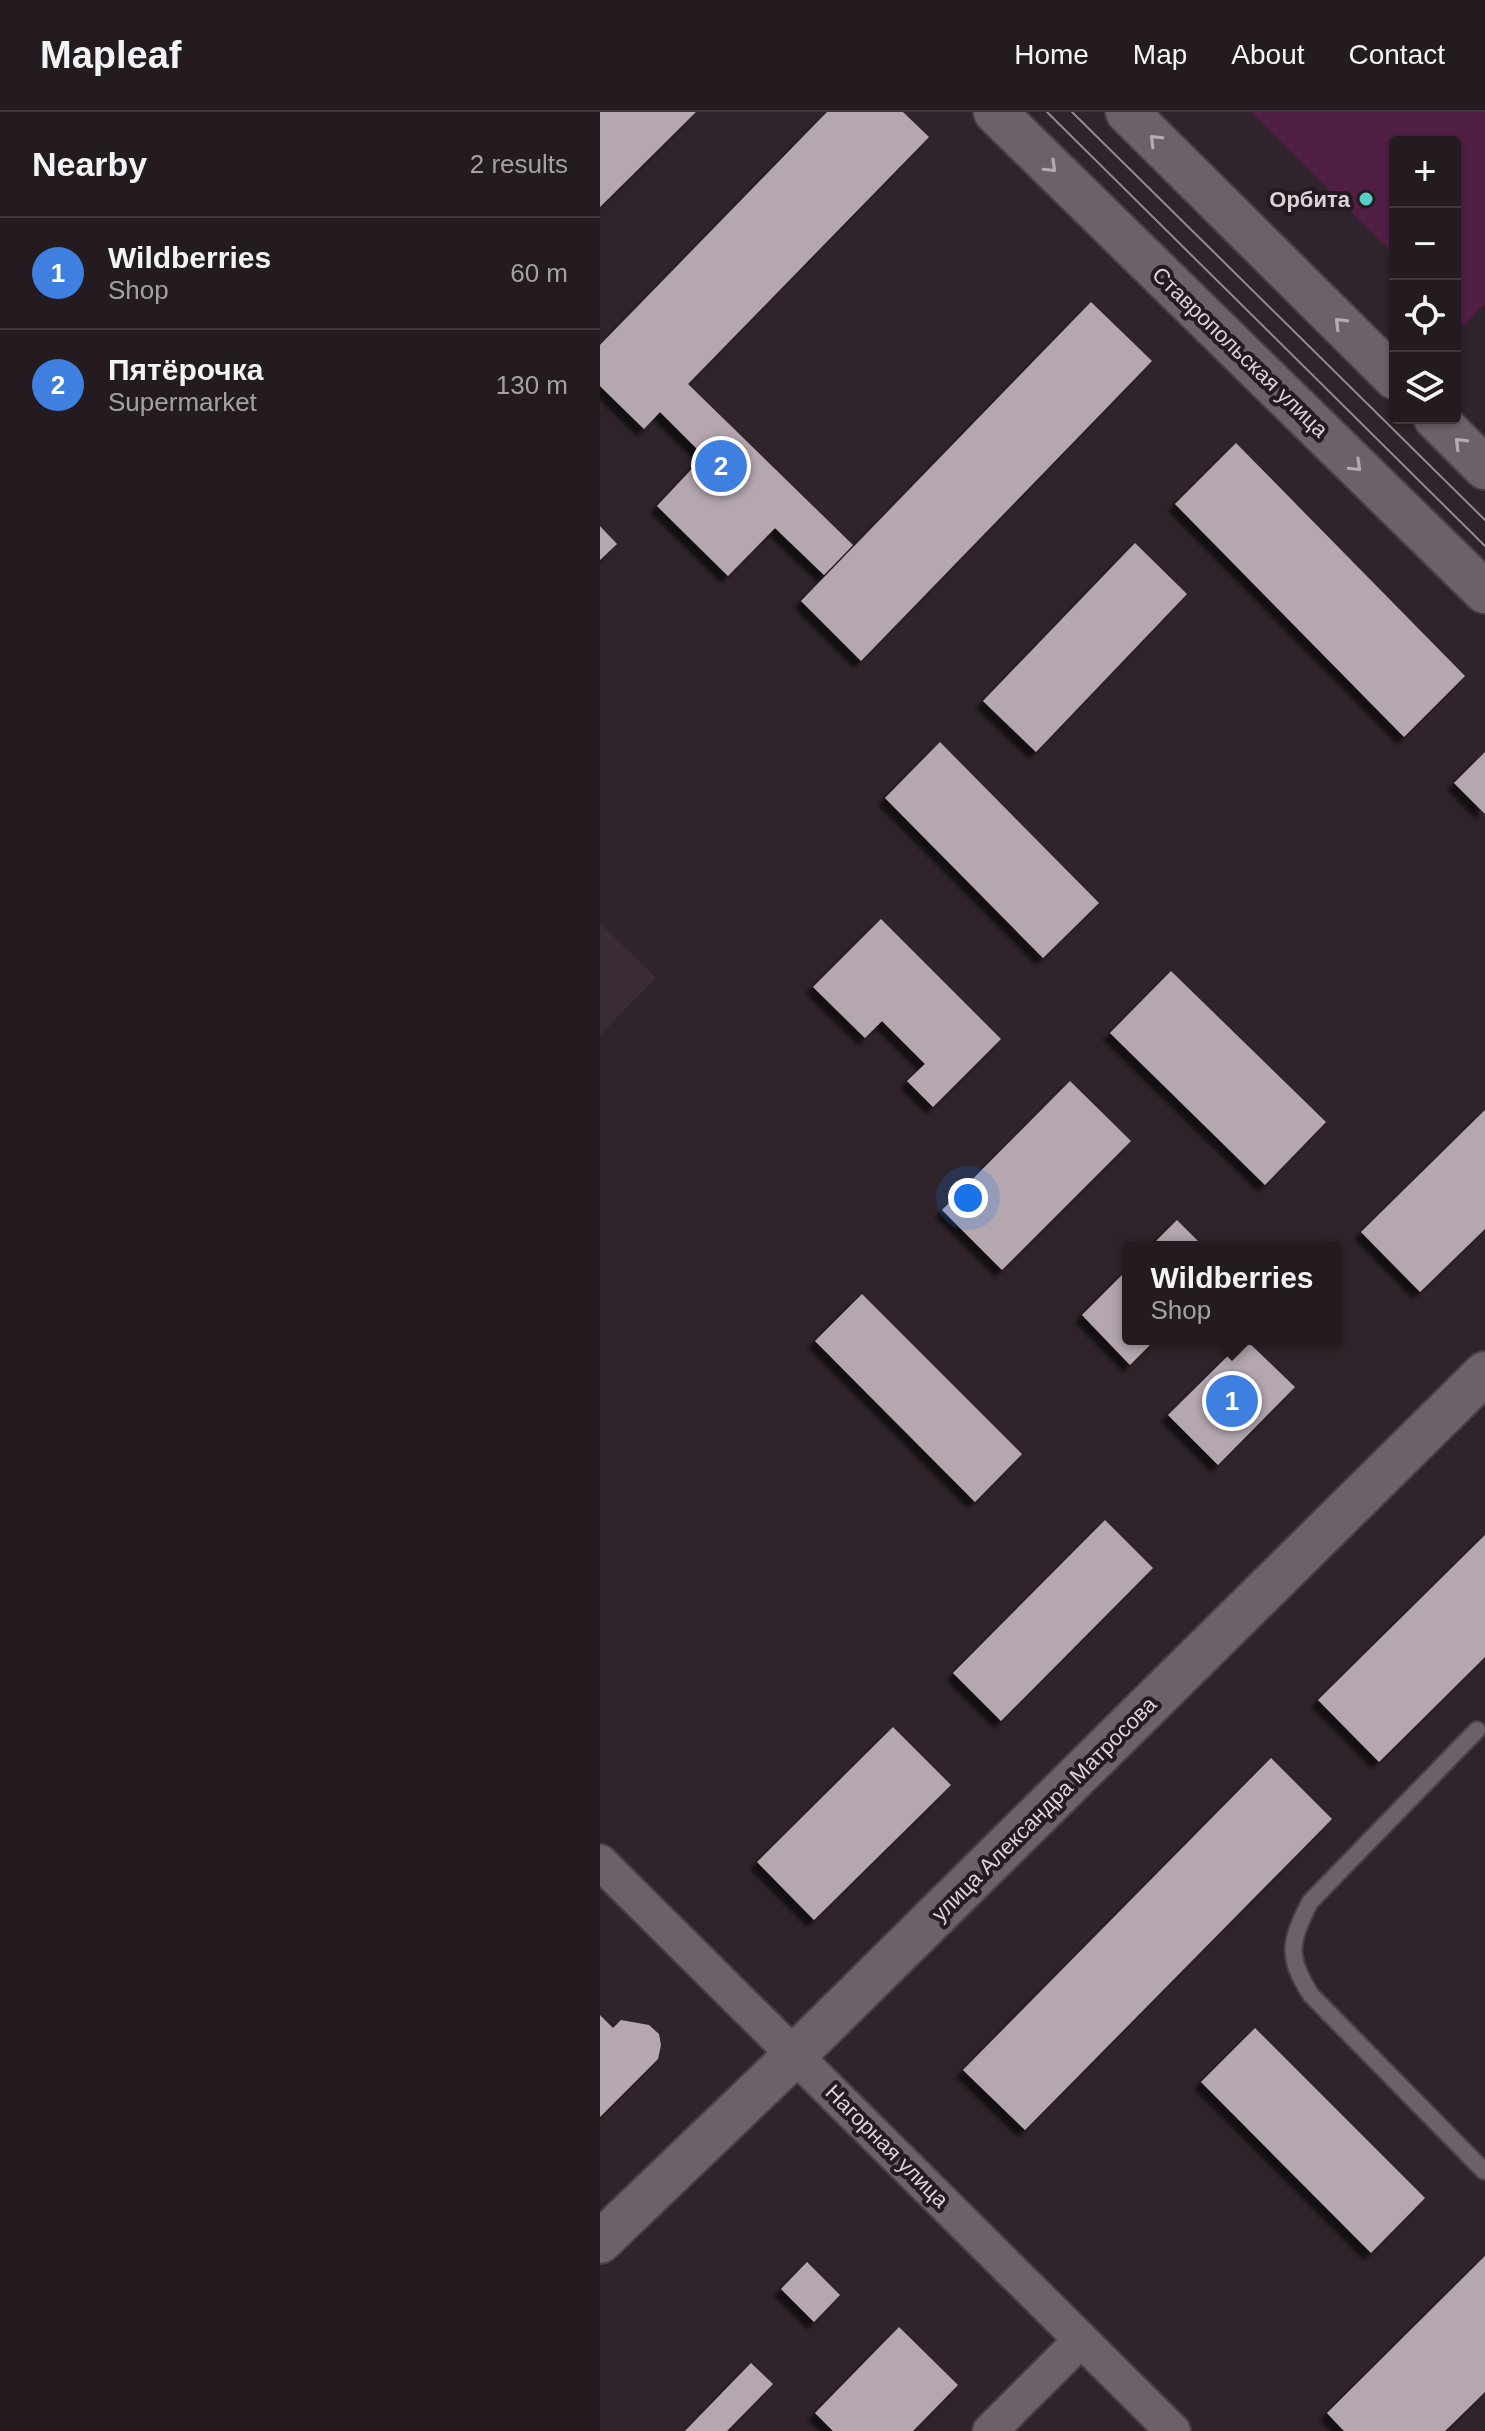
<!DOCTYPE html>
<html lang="en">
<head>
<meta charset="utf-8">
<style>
  :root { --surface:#231b20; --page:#2b2429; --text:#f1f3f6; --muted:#a3a1a5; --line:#40393e; --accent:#b45309 }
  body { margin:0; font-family:Arial,sans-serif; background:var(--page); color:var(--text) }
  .controls { position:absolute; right:24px; top:24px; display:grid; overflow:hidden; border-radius:8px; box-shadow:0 2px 6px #0004 }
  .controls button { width:72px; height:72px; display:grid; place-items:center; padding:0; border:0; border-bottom:2px solid var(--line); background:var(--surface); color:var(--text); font:40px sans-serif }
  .you { position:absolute; left:368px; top:1086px; width:28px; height:28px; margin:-20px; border:6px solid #fff; border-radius:50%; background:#1a73e8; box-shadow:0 0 0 12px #1a73e833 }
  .badge { display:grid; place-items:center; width:52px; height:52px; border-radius:50%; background:var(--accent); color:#fff; font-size:26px; font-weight:700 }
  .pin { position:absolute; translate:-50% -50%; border:4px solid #fff; box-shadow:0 2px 8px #0006 }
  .popup { position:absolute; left:522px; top:1129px; width:220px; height:104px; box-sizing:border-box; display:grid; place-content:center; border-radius:8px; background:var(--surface); filter:drop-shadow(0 2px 6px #0005); font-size:26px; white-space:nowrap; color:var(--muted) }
  .popup b { font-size:30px; color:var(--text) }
  .popup::after { content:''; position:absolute; left:50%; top:100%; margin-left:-16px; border:16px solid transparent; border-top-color:var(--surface) }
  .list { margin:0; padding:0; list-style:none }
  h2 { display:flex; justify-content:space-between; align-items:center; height:104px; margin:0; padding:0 32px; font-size:34px }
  h2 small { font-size:26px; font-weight:400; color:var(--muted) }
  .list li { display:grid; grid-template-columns:52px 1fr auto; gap:24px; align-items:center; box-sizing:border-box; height:112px; padding:0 32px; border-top:2px solid var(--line) }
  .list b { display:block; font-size:30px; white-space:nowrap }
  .list p { margin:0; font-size:26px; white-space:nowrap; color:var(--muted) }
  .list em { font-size:26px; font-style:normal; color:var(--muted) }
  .icon { flex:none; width:44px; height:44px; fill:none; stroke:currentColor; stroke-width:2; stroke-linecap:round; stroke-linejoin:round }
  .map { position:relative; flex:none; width:885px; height:2319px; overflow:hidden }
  header { display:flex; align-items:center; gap:48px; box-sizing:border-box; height:112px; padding:0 40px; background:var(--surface); border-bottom:2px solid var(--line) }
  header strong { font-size:38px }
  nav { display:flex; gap:44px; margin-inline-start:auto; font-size:28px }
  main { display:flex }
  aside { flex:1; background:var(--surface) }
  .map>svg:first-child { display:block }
  .built { fill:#3b2b36 }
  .green { fill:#511e44 }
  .building { fill:#b5a7b0; filter:url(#shadow) }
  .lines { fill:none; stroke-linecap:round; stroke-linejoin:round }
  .service-casing { stroke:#494047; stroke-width:20 }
  .minor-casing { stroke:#494047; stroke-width:38 }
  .tertiary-casing { stroke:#494047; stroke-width:46 }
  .service { stroke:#6d6169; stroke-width:16 }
  .minor { stroke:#6d6169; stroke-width:34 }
  .tertiary { stroke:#6d6169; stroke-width:42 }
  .tram { stroke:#938a90; stroke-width:2 }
  .oneway { stroke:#b4abb1 }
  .poi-dot { fill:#55cec5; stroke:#251a21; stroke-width:3 }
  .labels { text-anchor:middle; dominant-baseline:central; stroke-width:8; stroke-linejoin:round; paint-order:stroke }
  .poi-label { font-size:22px; font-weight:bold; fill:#dad3d8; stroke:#251a21; text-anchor:end }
  .street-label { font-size:22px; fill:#dad3d8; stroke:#251a21 }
</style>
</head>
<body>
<header>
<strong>Mapleaf</strong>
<nav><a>Home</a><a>Map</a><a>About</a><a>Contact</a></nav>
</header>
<main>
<aside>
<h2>Nearby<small>2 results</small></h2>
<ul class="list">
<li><span class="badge" style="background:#3f7fe0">1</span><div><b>Wildberries</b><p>Shop</p></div><em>60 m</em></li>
<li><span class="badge" style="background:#3f7fe0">2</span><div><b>Пятёрочка</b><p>Supermarket</p></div><em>130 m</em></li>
</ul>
</aside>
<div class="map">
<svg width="885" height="2319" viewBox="0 0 885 2319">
  <defs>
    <filter id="shadow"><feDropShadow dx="-7" dy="7" stdDeviation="2" flood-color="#0009"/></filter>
  </defs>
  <rect width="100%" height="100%" fill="#2f242b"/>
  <path class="built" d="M0 811 56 866 0 923Z"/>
  <path class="green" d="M651 0H885V192L864 213 855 204V30H795V144Z"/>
  <path class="building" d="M0 0H96L0 95Z
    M227 0H303L329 25 88 272 253 433 224 463 175 416 128 464 57 394 104 344 60 300 44 317 0 274V233Z
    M491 190 552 249 261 549 201 489Z
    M636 331 865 564 804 625 575 392Z
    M0 414 17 432 0 448Z
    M535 431 587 482 436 640 383 589Z
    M340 630 499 791 443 846 285 686Z
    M885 640V702L854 671Z
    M281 807 401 927 333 995 307 969 325 952 282 909 265 926 213 875Z
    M571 859 726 1010 665 1073 510 921Z
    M470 969 531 1029 402 1158 342 1098Z
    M885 998V1117L820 1180 761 1120Z
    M577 1108 604 1135H550Z
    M528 1157V1227H556L530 1253 482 1203Z
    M262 1182 422 1342 375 1390 215 1229Z
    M645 1227 695 1275 618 1353 568 1303Z
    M505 1408 553 1456 401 1609 353 1561Z
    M885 1423V1545L779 1650 718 1588Z
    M293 1615 351 1673 214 1808 157 1750Z
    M671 1646 732 1707 425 2018 363 1958Z
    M0 1903 13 1916 21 1908 49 1913 59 1922 61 1933 58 1947 0 2005Z
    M655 1916 825 2086 771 2141 601 1970Z
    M885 2144V2280L845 2319H744L727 2301Z
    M207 2150 240 2183 214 2210 181 2177Z
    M299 2215 358 2273 313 2319H233L215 2301Z
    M151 2251 173 2272 127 2319H85Z"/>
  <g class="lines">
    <defs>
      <path id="service" d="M877 1618 710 1790C690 1830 686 1844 711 1883L884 2059"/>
      <path id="minor" d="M0 1750 573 2319
        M390 2319 481 2228"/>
      <path id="tertiary" d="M395 0 885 480
        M527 0 795 266
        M835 306 885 356
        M0 2130 195 1943 885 1261"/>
    </defs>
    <use href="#service" class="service-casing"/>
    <use href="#minor" class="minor-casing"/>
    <use href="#tertiary" class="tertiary-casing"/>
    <use href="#service" class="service"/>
    <use href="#minor" class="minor"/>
    <use href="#tertiary" class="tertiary"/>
    <path class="tram" d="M447 0 885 434
      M472 0 885 408"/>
  </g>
  <defs><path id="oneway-chevron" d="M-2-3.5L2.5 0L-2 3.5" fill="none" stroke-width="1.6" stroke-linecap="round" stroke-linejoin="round" transform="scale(2)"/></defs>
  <g class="oneway">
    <use href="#oneway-chevron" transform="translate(555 28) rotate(-135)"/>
    <use href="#oneway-chevron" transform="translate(451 55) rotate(44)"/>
    <use href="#oneway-chevron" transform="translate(740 211) rotate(-135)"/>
    <use href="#oneway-chevron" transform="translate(860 331) rotate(-135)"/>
    <use href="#oneway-chevron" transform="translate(756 354) rotate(44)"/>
  </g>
  <circle class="poi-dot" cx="766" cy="87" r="8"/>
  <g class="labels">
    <g class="poi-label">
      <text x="750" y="87">Орбита</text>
    </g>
    <g class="street-label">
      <text transform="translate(640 240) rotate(44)">Ставропольская улица</text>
      <text transform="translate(444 1697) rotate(-45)">улица Александра Матросова</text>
      <text transform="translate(287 2034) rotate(45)">Нагорная улица</text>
    </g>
  </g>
</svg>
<div class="controls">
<button>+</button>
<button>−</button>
<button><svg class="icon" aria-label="locate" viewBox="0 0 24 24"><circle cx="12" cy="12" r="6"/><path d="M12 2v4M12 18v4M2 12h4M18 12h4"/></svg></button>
<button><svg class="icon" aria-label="layers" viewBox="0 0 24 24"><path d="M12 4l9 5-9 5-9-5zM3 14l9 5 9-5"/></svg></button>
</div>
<div class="you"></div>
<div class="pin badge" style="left:632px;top:1289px;background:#3f7fe0">1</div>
<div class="popup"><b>Wildberries</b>Shop</div>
<div class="pin badge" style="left:121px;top:354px;background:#3f7fe0">2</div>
</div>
</main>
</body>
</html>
